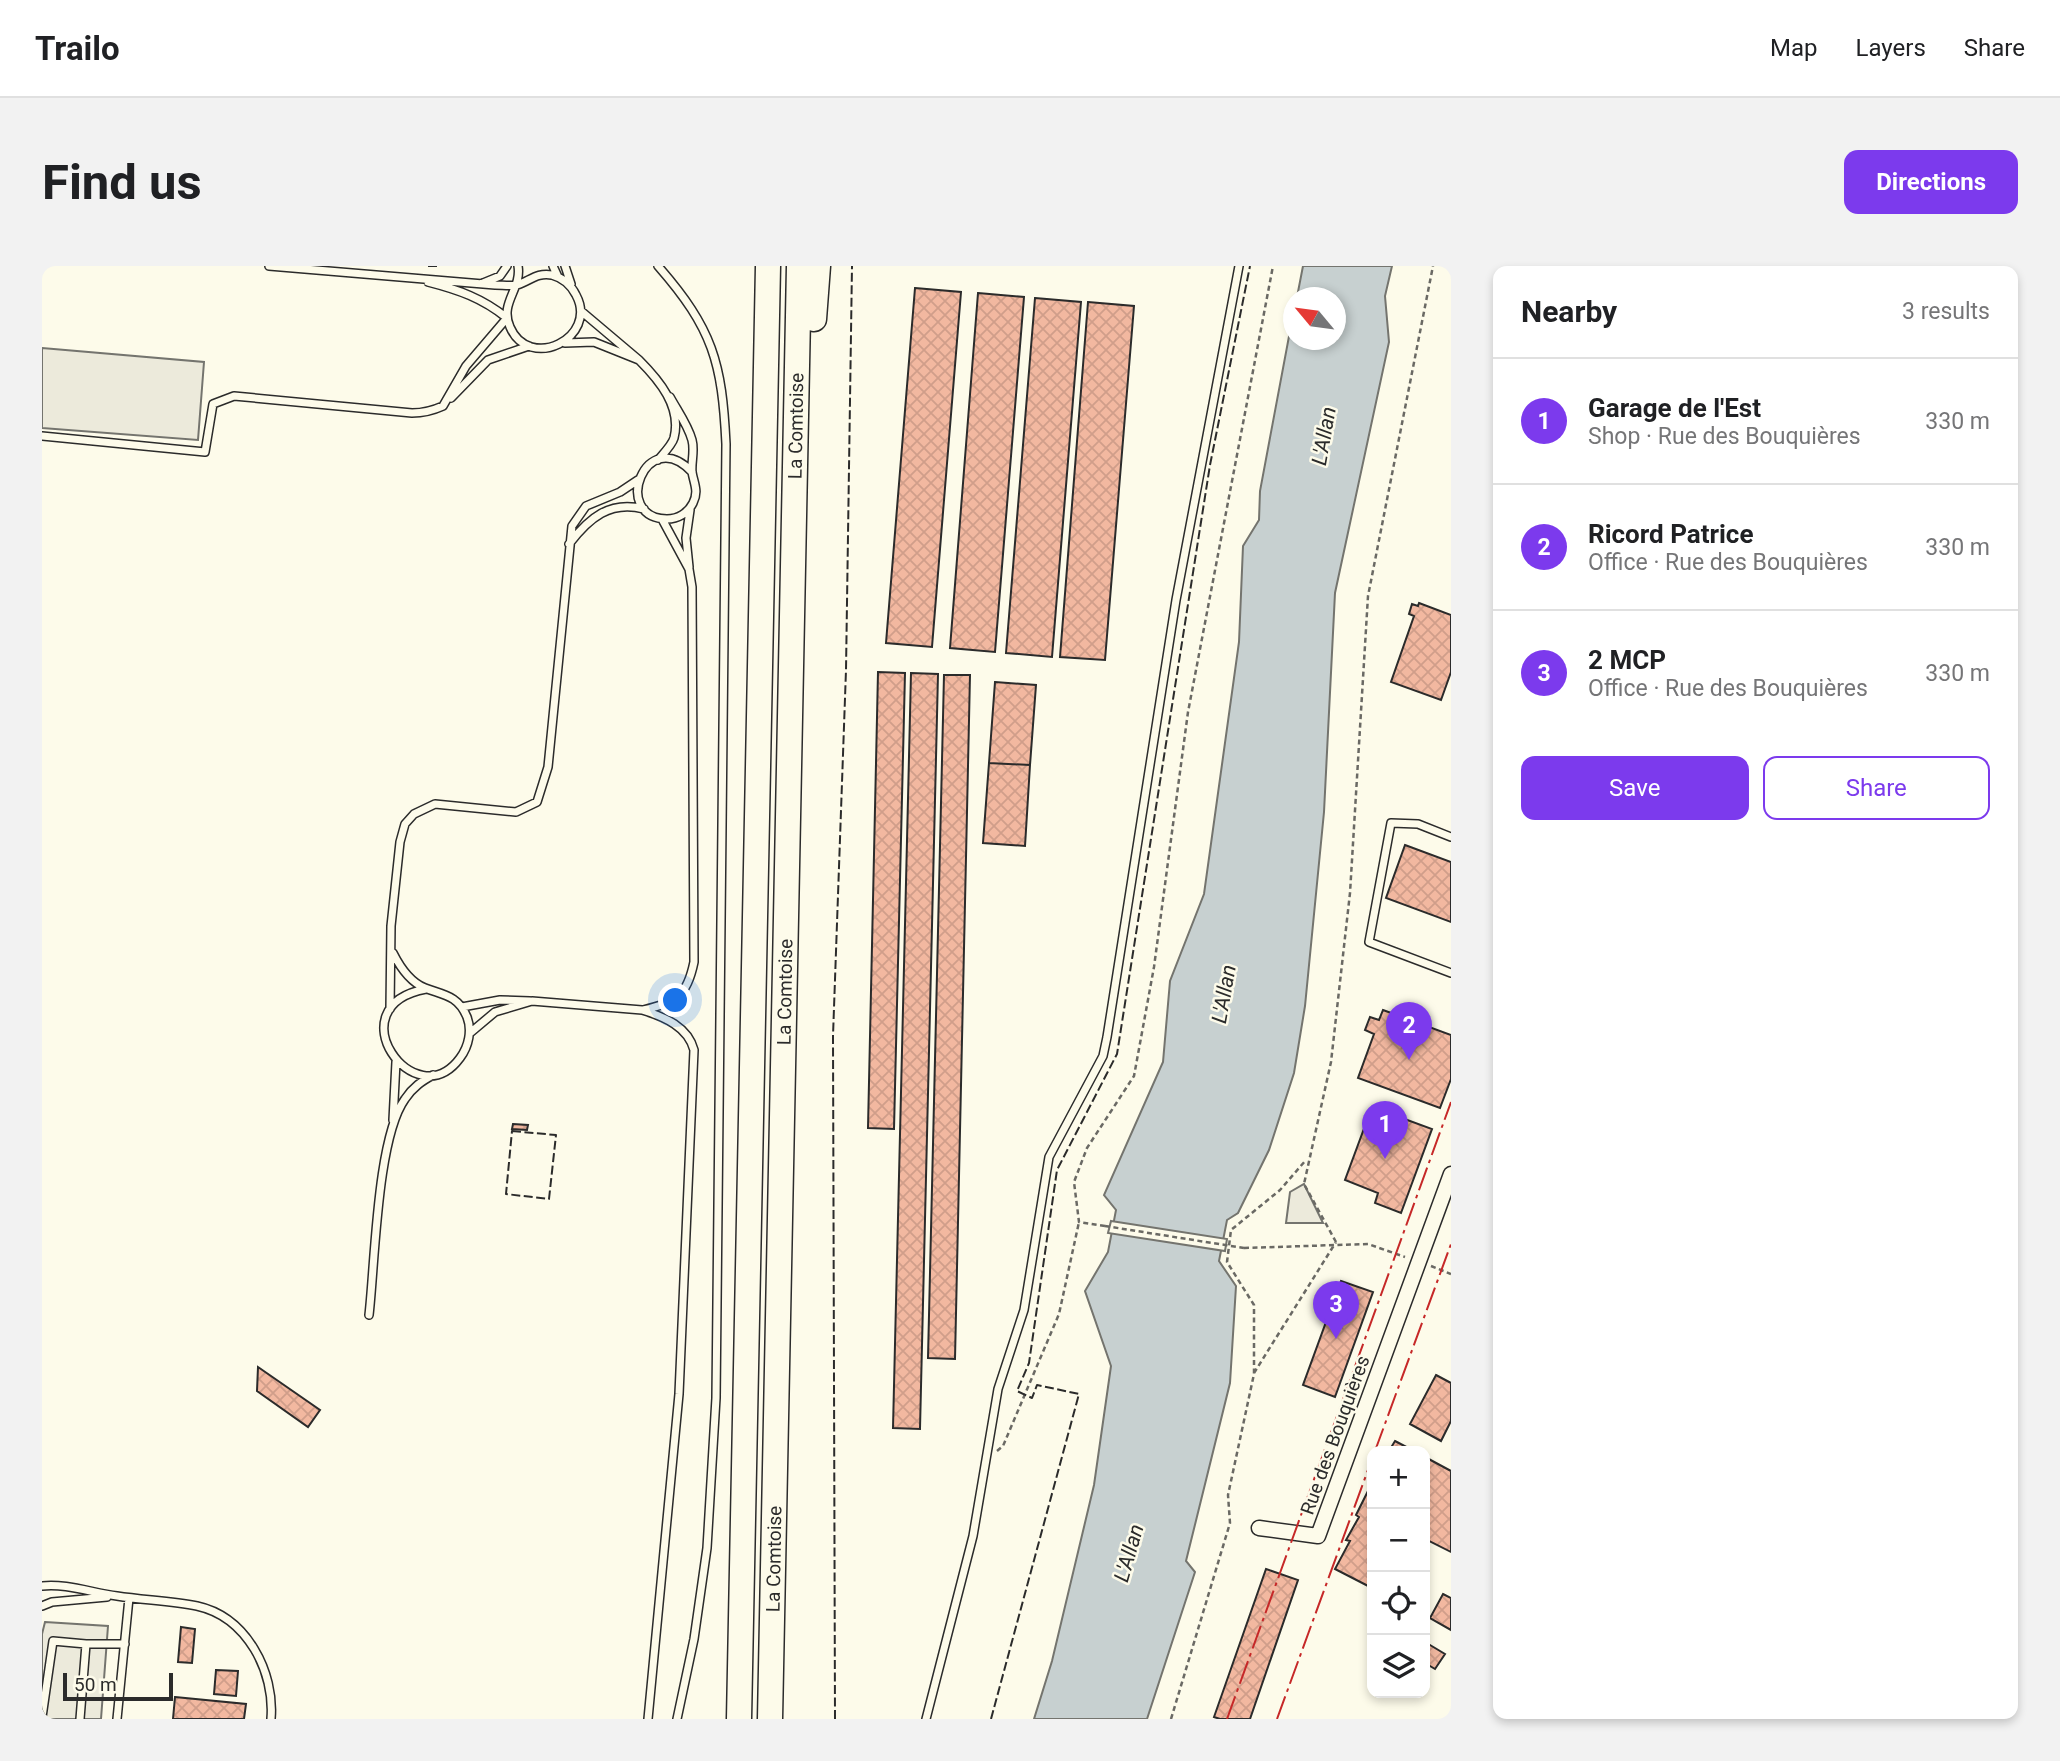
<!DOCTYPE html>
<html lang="en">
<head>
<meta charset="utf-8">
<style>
  :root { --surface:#fff; --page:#f2f2f2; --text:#202124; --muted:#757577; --line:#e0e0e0; --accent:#7c3aed }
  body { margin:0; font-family:Roboto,sans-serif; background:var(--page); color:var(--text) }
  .controls { position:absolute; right:21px; bottom:21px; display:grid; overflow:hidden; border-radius:14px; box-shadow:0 4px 10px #0003 }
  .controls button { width:63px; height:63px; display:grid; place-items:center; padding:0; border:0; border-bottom:2px solid var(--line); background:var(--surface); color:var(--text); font:35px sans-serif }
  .compass { position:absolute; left:1241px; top:21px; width:63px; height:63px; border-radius:50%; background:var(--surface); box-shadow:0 4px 10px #0003; rotate:299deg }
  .scale { position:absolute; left:21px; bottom:18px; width:110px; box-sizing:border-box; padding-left:7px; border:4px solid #2b2b2b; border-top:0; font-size:19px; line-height:24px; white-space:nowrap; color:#2b2b2b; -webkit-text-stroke:5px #fdfbea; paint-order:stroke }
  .you { position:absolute; left:634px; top:735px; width:24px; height:24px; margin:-18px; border:5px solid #fff; border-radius:50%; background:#1a73e8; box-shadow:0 0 0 10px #1a73e833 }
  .badge { display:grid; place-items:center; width:46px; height:46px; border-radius:50%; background:var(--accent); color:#fff; font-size:23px; font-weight:700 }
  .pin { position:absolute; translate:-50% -58px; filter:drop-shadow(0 2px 4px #0008) }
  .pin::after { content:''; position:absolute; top:37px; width:24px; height:21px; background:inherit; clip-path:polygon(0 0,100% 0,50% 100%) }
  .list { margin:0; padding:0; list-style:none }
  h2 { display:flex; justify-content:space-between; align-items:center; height:91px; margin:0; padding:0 28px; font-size:30px }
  h2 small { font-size:23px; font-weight:400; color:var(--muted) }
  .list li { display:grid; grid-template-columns:46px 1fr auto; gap:21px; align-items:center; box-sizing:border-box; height:126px; padding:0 28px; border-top:2px solid var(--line) }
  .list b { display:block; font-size:26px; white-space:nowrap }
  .list p { margin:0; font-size:23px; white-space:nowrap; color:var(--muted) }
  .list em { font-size:23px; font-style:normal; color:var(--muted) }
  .actions { display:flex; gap:14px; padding:21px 28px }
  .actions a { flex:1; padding:16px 0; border:2px solid var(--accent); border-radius:14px; text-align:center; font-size:24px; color:var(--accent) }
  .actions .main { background:var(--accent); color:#fff }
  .icon { flex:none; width:38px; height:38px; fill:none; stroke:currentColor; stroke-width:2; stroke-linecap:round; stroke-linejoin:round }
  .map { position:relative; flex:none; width:1409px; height:1453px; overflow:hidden; border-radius:14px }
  header { display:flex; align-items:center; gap:42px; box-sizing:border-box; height:98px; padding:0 35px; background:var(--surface); border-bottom:2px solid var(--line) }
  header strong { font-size:33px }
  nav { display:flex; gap:38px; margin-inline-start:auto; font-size:24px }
  .intro { display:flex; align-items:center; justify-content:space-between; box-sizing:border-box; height:168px; padding:0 42px }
  h1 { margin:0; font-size:49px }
  .button { padding:18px 32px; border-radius:14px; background:var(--accent); color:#fff; font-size:24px; font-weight:700 }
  main { display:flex; gap:42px; padding:0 42px }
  aside { flex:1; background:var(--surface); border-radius:14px; box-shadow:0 4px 10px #0003 }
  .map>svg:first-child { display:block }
  .parking { fill:#eceadb; stroke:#74746e; stroke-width:2 }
  .water { fill:#c7d0d0; stroke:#74746e; stroke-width:2 }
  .pier { fill:#fdfbea; stroke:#74746e; stroke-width:2 }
  .building { fill:url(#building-cross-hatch); stroke:#2b2b2b; stroke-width:2 }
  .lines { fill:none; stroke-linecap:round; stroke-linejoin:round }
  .lane-casing { stroke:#2b2b2b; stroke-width:10 }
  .street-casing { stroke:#2b2b2b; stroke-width:17 }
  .highway-casing { stroke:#2b2b2b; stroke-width:27 }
  .path { stroke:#6a6964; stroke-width:2.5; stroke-dasharray:5 3.5; stroke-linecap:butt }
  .lane { stroke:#fdfbea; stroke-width:7 }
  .street { stroke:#fdfbea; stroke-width:14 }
  .highway { stroke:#fdfbea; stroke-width:24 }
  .path-bridge { stroke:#6a6964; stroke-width:2.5; stroke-dasharray:5 3.5; stroke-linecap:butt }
  .fence { stroke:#2b2b2b; stroke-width:2; stroke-dasharray:9 3.5; stroke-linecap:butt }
  .power { stroke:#c62828; stroke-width:2; stroke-dasharray:24 5 3.5 5; stroke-linecap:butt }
  .labels { text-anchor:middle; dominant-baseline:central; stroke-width:5; stroke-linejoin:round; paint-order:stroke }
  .street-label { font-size:19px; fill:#2b2b2b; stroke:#fdfbea }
  .water-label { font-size:21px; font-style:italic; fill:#2b2b2b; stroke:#fdfbea }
</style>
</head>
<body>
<header>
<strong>Trailo</strong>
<nav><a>Map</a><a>Layers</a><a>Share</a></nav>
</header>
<div class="intro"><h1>Find us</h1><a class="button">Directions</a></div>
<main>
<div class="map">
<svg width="1409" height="1453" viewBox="0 0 1409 1453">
  <defs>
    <pattern id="building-cross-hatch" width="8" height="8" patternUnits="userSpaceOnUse" patternTransform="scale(1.75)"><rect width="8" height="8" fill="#f2b8a0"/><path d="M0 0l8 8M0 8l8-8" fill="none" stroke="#d09e8a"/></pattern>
  </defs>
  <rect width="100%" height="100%" fill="#fdfbea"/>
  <path class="parking" d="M0 82 162 96 156 174 0 162Z
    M1262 918 1281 957H1244L1248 926Z
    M3 1356 66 1360 59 1453H0V1368Z"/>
  <path class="water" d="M1261 0H1350L1343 30 1347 76 1293 327 1282 546 1263 740 1252 807 1227 884 1196 947 1185 954 1177 995 1194 1020 1188 1117 1144 1295 1153 1306 1105 1453H992L1010 1395 1052 1219 1069 1100 1043 1025 1066 986 1074 944 1062 929 1121 796 1128 715 1162 628 1197 376 1201 280 1217 254 1218 225 1251 49 1252 74H1294V32L1255 31Z"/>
  <path class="pier" d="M1069 955 1185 973 1183 985 1066 967Z"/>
  <path class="building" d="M873 22 919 26 890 381 844 377Z
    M936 27 982 31 953 386 908 382Z
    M993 32 1039 36 1010 391 964 387Z
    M1046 36 1092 40 1063 394 1018 391Z
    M1377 337 1409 349V406L1399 434 1349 416 1372 350 1367 348 1370 338 1376 340Z
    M836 406 863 407 852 863 826 862Z
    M869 407 896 408 878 1163 851 1162Z
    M902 409H928L913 1093 886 1092Z
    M953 416 994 419 988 499 947 497Z
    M947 497 988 499 983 580 941 577Z
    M1363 579 1409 596V656L1344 632Z
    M1341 744 1409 769V813L1398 842 1316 812 1332 768 1323 764 1328 751 1337 754Z
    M1330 841 1390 863 1359 947 1333 937 1336 927 1303 914Z
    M471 858 486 859 485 864 470 863Z
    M1299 1015 1331 1026 1293 1131 1261 1119Z
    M216 1101 278 1144 266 1161 215 1125Z
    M1394 1109 1409 1117V1155L1399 1175 1368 1158Z
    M1353 1175 1372 1185H1347Z
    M1383 1191 1409 1205V1286L1383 1273Z
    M1330 1217V1322L1293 1303 1308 1275 1304 1274 1317 1251 1314 1249Z
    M1224 1303 1256 1314 1208 1453H1178L1172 1451Z
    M1401 1328 1409 1332V1364L1388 1352Z
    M139 1361 153 1363 150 1397 136 1396Z
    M1383 1376 1403 1388 1393 1403 1383 1397Z
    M174 1404 196 1405 194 1430 172 1428Z
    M133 1431 204 1438 202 1453H131Z"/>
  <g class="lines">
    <defs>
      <path id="lane" d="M227 0 453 19C460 19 469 20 475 19 488 15 495 6 510 9 521 12 529 19 534 29 557 72 487 106 468 61 457 37 480 23 476 0
        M511 0 516 11
        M523 0 529 18
        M616 0C671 63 680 96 684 178L674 1132 665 1282 652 1373 635 1453
        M441 17 458 10 465 0
        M523 77 552 76 597 94 539 45
        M597 94C617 114 640 141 632 172 630 179 621 188 616 194
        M628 131C635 144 646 159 650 174 653 185 649 196 650 206 652 218 657 225 651 237 646 247 636 253 625 253 568 252 604 157 650 206
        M409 132 446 94 487 80
        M0 170 163 186 171 138 192 130 370 147C382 147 390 145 401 140L424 100 465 52C440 32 417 24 386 16
        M527 278C547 252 568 234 602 243
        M647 301 644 272 648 244
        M1409 571 1376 558 1349 557 1327 676 1409 707
        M351 687C358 701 368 716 383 722 401 729 416 729 425 751 430 764 427 780 418 792 373 853 292 740 384 723
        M420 741 458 734 488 735
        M348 743 349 660 358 576 363 558 372 548 393 538 474 546 495 536 506 501 530 260 544 240 578 226 596 214
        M601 744C635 736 645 730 652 696L650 321 647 303 620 253
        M428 767 453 746 490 735 600 744C623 751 646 761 652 784L637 1128 606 1453
        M351 854 354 796
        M327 1049C333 997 335 872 363 833 371 821 380 815 391 809
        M0 1320C23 1317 51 1327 75 1330 101 1334 129 1335 155 1340 205 1351 233 1406 229 1453
        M0 1340 10 1336 65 1331
        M0 1451 11 1375 44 1378
        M38 1453 44 1378H83
        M75 1453 87 1332
        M884 1453 931 1270 956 1123 982 1044 1007 891 1061 790 1065 771 1134 334 1197 0"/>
      <path id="street" d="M1217 1262 1276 1270 1409 908"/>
      <path id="highway" d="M772 53 776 0
        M697 1453 726 0
        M728 1453 757 0"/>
    </defs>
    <use href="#lane" class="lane-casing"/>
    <use href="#street" class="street-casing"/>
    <use href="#highway" class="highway-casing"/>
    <path class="path" d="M1063 960 1037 956 1032 916 1045 882 1092 810 1112 701 1146 446 1231 0
      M1294 976 1262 918 1289 796 1308 627 1326 330 1391 0
      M1202 982 1326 978 1363 991
      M1389 1000 1409 1008
      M1212 1107 1294 976
      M955 1185 961 1180 1017 1048 1037 956
      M1129 1453 1188 1257 1186 1229 1212 1108V1039L1185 996 1189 964 1238 924 1264 894"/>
    <use href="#lane" class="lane"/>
    <use href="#street" class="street"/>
    <use href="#highway" class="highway"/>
    <path class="path-bridge" d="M1063 960 1202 982"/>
    <path class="fence" d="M386 0H398
      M470 865 514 869 507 933 464 928Z
      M793 1453 791 770 804 404 810 0
      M949 1453 1037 1128 995 1119 990 1132 975 1125 987 1097 1015 904 1075 788 1168 199 1208 0"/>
    <path class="power" d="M1333 1185 1409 978
      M1185 1453 1409 836
      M1235 1453 1330 1193"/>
  </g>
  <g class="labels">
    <g class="street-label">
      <text transform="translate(754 160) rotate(-89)">La Comtoise</text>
      <text transform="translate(743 726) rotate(-89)">La Comtoise</text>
      <text transform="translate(1293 1169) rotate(-70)">Rue des Bouquières</text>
      <text transform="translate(732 1293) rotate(-89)">La Comtoise</text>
    </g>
    <g class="water-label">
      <text transform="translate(1282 170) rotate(-80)">L'Allan</text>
      <text transform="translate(1182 728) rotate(-80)">L'Allan</text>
      <text transform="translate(1087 1287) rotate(-74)">L'Allan</text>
    </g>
  </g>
</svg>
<div class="controls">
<button>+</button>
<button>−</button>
<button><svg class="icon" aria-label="locate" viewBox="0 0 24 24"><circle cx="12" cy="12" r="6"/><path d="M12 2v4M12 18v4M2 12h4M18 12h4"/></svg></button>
<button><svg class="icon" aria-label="layers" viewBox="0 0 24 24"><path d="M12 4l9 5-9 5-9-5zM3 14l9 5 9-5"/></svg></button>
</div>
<svg class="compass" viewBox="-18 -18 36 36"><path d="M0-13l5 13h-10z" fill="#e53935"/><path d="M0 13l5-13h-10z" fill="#757577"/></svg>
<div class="scale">50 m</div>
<div class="you"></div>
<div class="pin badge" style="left:1343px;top:893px">1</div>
<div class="pin badge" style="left:1367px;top:794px">2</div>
<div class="pin badge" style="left:1294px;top:1073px">3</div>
</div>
<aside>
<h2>Nearby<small>3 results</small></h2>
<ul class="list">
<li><span class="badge">1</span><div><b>Garage de l'Est</b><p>Shop · Rue des Bouquières</p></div><em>330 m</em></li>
<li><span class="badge">2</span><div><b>Ricord Patrice</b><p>Office · Rue des Bouquières</p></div><em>330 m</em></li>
<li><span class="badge">3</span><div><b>2 MCP</b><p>Office · Rue des Bouquières</p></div><em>330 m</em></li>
</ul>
<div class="actions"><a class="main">Save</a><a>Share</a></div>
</aside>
</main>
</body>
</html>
